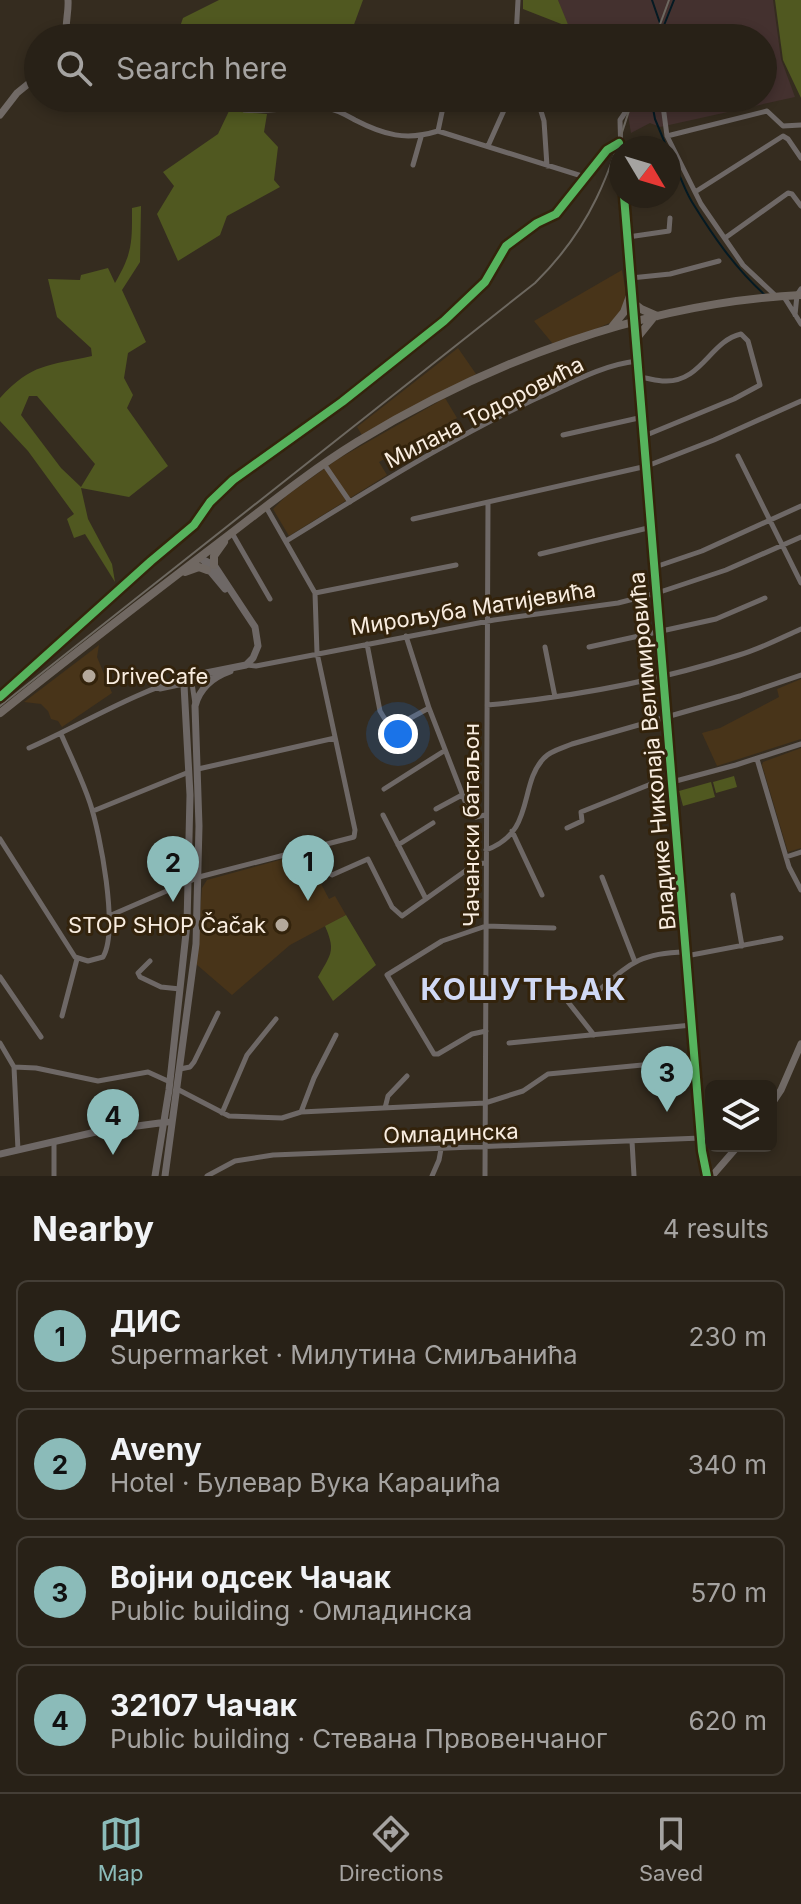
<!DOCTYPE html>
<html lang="en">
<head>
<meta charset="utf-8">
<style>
  :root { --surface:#282117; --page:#342e24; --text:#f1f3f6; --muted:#a5a3a1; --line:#443e36; --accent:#8bbbb9 }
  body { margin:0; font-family:Inter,sans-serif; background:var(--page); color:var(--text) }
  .controls { position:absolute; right:24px; bottom:24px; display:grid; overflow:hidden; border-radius:12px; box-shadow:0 4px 12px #0003 }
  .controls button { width:72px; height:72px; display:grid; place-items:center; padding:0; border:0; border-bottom:2px solid var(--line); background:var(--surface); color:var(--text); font:40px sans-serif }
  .compass { position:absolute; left:609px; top:136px; width:72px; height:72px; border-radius:50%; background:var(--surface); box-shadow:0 4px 12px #0003; rotate:128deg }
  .you { position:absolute; left:398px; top:734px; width:28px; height:28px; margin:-20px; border:6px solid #fff; border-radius:50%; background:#1a73e8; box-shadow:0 0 0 12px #1a73e833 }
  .badge { display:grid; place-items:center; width:52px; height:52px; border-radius:50%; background:var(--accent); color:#111; font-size:26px; font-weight:700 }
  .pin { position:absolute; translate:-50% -66px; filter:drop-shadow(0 2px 4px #0008) }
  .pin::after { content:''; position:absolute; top:42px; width:28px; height:24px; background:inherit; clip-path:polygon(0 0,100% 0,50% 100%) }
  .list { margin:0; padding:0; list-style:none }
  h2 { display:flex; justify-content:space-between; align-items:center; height:104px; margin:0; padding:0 32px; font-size:34px }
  h2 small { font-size:26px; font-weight:400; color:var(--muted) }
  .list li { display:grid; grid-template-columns:52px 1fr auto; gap:24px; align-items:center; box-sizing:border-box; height:112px; margin:0 16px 16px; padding:0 16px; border:2px solid var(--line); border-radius:12px }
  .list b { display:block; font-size:30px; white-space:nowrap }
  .list p { margin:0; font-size:26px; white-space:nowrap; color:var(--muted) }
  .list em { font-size:26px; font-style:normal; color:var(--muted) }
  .icon { flex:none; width:44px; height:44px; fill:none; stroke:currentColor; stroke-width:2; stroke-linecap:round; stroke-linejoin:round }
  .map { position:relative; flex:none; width:801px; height:1176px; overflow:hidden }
  .search { position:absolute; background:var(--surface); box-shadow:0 4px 12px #0003; left:24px; right:24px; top:24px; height:88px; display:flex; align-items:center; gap:20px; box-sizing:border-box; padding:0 28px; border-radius:44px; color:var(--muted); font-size:30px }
  .sheet { height:616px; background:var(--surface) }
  nav { display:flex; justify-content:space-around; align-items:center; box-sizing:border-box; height:112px; border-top:2px solid var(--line); background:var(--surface); font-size:22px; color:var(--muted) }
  nav a { display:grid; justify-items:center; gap:4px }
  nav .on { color:var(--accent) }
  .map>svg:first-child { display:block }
  .built { fill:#483419 }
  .industrial { fill:#44312f }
  .green { fill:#505820; fill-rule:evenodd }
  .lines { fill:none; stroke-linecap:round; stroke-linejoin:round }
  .stream { stroke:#051a23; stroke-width:2 }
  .minor { stroke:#6e6866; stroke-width:5 }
  .tertiary { stroke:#6e6866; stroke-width:7 }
  .secondary { stroke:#716a66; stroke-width:7 }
  .primary { stroke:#706862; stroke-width:8 }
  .rail { stroke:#6d6860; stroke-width:2 }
  .cycleway-casing { stroke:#33230c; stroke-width:13 }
  .cycleway { stroke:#56b35d; stroke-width:8 }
  .poi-dot { fill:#b4a99c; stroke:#33230c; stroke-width:3 }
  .labels { text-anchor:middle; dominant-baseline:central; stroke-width:6; stroke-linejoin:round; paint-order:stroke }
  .street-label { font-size:22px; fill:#f9ede0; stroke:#33230c }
  .poi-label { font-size:22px; fill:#f9ede0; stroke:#33230c; text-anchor:start }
  .district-label { font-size:30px; font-weight:bold; letter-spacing:2px; fill:#d0d9f5; stroke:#33230c }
</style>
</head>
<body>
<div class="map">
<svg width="801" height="1176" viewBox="0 0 801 1176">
  <rect width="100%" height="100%" fill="#352c1f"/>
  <path class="built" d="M622 270 626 293 621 313 614 321 582 335 553 344 534 321Z
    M458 348 476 374 362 435 357 427Z
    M445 398 457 418 379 462 387 475 289 536 273 509 286 496 338 459Z
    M99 645 97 657 112 693 62 727 58 721 51 719 48 711 41 704 24 702Z
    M801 679V739L717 766 702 733 720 728 779 697 777 689Z
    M801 748V848L788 852 762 765 763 762Z
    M305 853 329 899 335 896 346 915 290 945 232 995 196 964 202 888 207 880Z"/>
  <path class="industrial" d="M558 0H773L781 59 795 97 660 127 650 123 631 133 627 109 620 98H763V38H572Z"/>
  <path class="green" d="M219 0H363L349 38H176L183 18Z
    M523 0H558L569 27 523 9Z
    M775 0H801V98L783 60Z
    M229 111 267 114 264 132 278 147 274 180 280 187 227 216 220 235 178 261 157 214 174 186 163 172 218 134Z
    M141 206 140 262 122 290 146 342 128 353 124 378 133 395 127 408 168 466 129 497 81 488 88 519 112 564 115 582 85 534 74 538 67 519 74 514 28 451 0 421V398C32 363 48 366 92 356L91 348 57 317 48 279 80 280 81 275 108 268 115 283C133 252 132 242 132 208ZM29 396H37L95 464 81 487 61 468 21 415Z
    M734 776 737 787 716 793 713 782Z
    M711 782 715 797 683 806 679 791Z
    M346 915 376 965 333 1001 318 977C331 954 336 951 325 926Z"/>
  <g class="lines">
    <path class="stream" d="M652 0 662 29
      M659 38 674 0
      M651 98 655 119 667 148
      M669 151C677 167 683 187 692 202 713 236 735 268 765 295"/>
    <path class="minor" d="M516 38 518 0
      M233 98 244 110C272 112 299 106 326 108 336 109 346 115 355 120 384 135 406 141 438 131L585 177
      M537 98 544 121 547 166
      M662 98 667 136 701 204 743 265 777 297
      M438 131 445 98
      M667 136 767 111 783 126 801 125
      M488 146 505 108
      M621 156 620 120 635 98
      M413 165 421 137
      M695 192 783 136 788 139 801 158
      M624 196 632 290
      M628 237 669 231 670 218
      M725 238 788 193 792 194 801 206
      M631 278 670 274 719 261
      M784 297 801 324
      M795 315 797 295 801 289
      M639 377C648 378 657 381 665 381 702 382 710 341 741 334L748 341 760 385 734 399 644 436
      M563 435 643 417
      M738 456 801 583
      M324 464 350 502
      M266 507 315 593
      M413 519 647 466 714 440 801 401
      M232 533 270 599
      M286 541C374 487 462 431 557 389 582 377 609 364 637 361
      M540 554 652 527
      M655 567 702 551 801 506
      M406 636 429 708
      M367 644 380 711 391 729
      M545 647 555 697
      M589 647 716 619 765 598
      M247 665 256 666 494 620 618 603 657 593 726 570 801 537
      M160 689 216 677
      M0 697 151 561 194 525 210 502 233 480 342 402 444 321 485 282 506 246 537 223 556 214 607 150 619 143
      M487 705C572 697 658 681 739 655 760 649 781 638 801 629
      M381 734 429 708 470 814 476 817 485 815
      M29 748C83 724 134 692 191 676L195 704
      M757 759 789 867 801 890
      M198 769 335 738
      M672 782 736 765 801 744
      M384 789 444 751
      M436 809 462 795
      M93 811 189 772
      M383 815 426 899
      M567 828 582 821 581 812 671 776
      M512 831 542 895
      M0 839 75 957 88 961 103 957C119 930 100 833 90 803 82 779 71 757 61 734
      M398 845 433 823
      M315 847 326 871 332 875 368 859 392 907 402 916 475 864 486 863
      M486 850C536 832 518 785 544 758 550 751 563 748 572 744L740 696 801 675
      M786 857 801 852
      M602 877 635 962
      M733 895 742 946
      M109 916 199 877 354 837 355 830 317 653 315 593 456 565
      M686 956 781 938
      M150 961 138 973 140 977 161 987 180 989
      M0 977 41 1037
      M561 993 594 1035
      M592 996C628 966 636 953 685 952
      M62 1016 77 959
      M486 1031 472 1034 438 1054H434L387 975 442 941 486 926 554 928
      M0 1043 14 1067 18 1150
      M509 1043 692 1025
      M14 1067 36 1068 98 1081 148 1072 170 1082
      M180 1069 190 1067 194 1062 218 1013
      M177 1089 229 1116 282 1118 301 1112 485 1103 523 1091 548 1074 695 1060
      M385 1108 388 1096 407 1076
      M301 1112 314 1078 336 1035
      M222 1113 247 1055 276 1019
      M632 1141 634 1176
      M54 1176V1142
      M207 1176 235 1161 273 1155 701 1138
      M432 1176 439 1160 441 1149
      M485 1176 488 503"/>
    <path class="tertiary" d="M634 323 702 1151 707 1176
      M205 565 225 589
      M0 1154 100 1131 167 1122
      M155 1176 169 1090 187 924 190 795 184 685 191 676 246 665 253 658 258 646 255 627 214 565 199 558
      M165 1176 196 944 199 826 195 706C200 687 213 677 230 671"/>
    <path class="secondary" d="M67 38C64 26 69 13 68 0
      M0 115 17 93 38 76
      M771 1105 781 1090 801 1044
      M712 1176 738 1146"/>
    <path class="primary" d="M632 302 641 309 657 316
      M611 328 624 312 632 290
      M636 339 653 318
      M214 565V556L224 542
      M185 572 199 567 207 570
      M0 713C74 654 149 596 225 538 268 505 310 471 357 442 490 361 645 303 801 295"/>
    <path class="rail" d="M655 38 669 0
      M0 706 535 283C593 226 609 174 633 98"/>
    <defs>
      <path id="cycleway" d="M624 196 702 1151 707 1176
        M0 697 151 561 194 525 210 502 233 480 342 402 444 321 485 282 506 246 537 223 556 214 607 150 619 143"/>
    </defs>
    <use href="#cycleway" class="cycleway-casing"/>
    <use href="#cycleway" class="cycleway"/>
  </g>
  <g class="poi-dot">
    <circle cx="89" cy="676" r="8"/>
    <circle cx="282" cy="925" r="8"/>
  </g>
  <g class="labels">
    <g class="street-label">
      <text transform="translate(484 412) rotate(-27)">Милана Тодоровића</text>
      <text transform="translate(473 608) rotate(-9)">Мирољуба Матијевића</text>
      <text transform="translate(652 751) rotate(-95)">Владике Николаја Велимировића</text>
      <text transform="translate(471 825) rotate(-90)">Чачански батаљон</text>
      <text transform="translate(451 1133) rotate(-2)">Омладинска</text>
    </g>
    <g class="poi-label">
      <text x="105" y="676">DriveCafe</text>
      <text x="266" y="925" text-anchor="end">STOP SHOP Čačak</text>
    </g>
    <g class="district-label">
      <text x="524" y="989">КОШУТЊАК</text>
    </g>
  </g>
</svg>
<div class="controls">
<button><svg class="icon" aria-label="layers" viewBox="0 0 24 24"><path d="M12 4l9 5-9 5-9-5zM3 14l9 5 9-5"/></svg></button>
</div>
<svg class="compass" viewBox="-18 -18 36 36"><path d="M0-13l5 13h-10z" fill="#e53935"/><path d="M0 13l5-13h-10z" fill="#a5a3a1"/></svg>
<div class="you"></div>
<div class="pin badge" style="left:308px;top:901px">1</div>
<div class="pin badge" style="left:173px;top:902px">2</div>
<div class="pin badge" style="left:667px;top:1112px">3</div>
<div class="pin badge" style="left:113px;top:1155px">4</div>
<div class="search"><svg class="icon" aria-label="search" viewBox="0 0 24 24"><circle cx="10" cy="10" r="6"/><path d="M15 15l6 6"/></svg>Search here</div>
</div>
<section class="sheet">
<h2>Nearby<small>4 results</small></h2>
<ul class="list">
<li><span class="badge">1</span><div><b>ДИС</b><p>Supermarket · Милутина Смиљанића</p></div><em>230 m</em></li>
<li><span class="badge">2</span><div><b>Aveny</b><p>Hotel · Булевар Вука Караџића</p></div><em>340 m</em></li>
<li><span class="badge">3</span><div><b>Војни одсек Чачак</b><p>Public building · Омладинска</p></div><em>570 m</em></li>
<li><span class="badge">4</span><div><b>32107 Чачак</b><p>Public building · Стевана Првовенчаног</p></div><em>620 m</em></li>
</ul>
</section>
<nav>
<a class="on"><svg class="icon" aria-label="map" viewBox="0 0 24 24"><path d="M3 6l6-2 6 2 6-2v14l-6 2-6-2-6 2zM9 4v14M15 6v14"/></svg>Map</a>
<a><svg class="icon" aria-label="directions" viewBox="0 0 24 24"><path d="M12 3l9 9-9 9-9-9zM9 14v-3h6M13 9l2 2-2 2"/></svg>Directions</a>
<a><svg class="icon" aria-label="saved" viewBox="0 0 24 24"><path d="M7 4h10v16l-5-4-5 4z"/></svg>Saved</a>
</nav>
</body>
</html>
